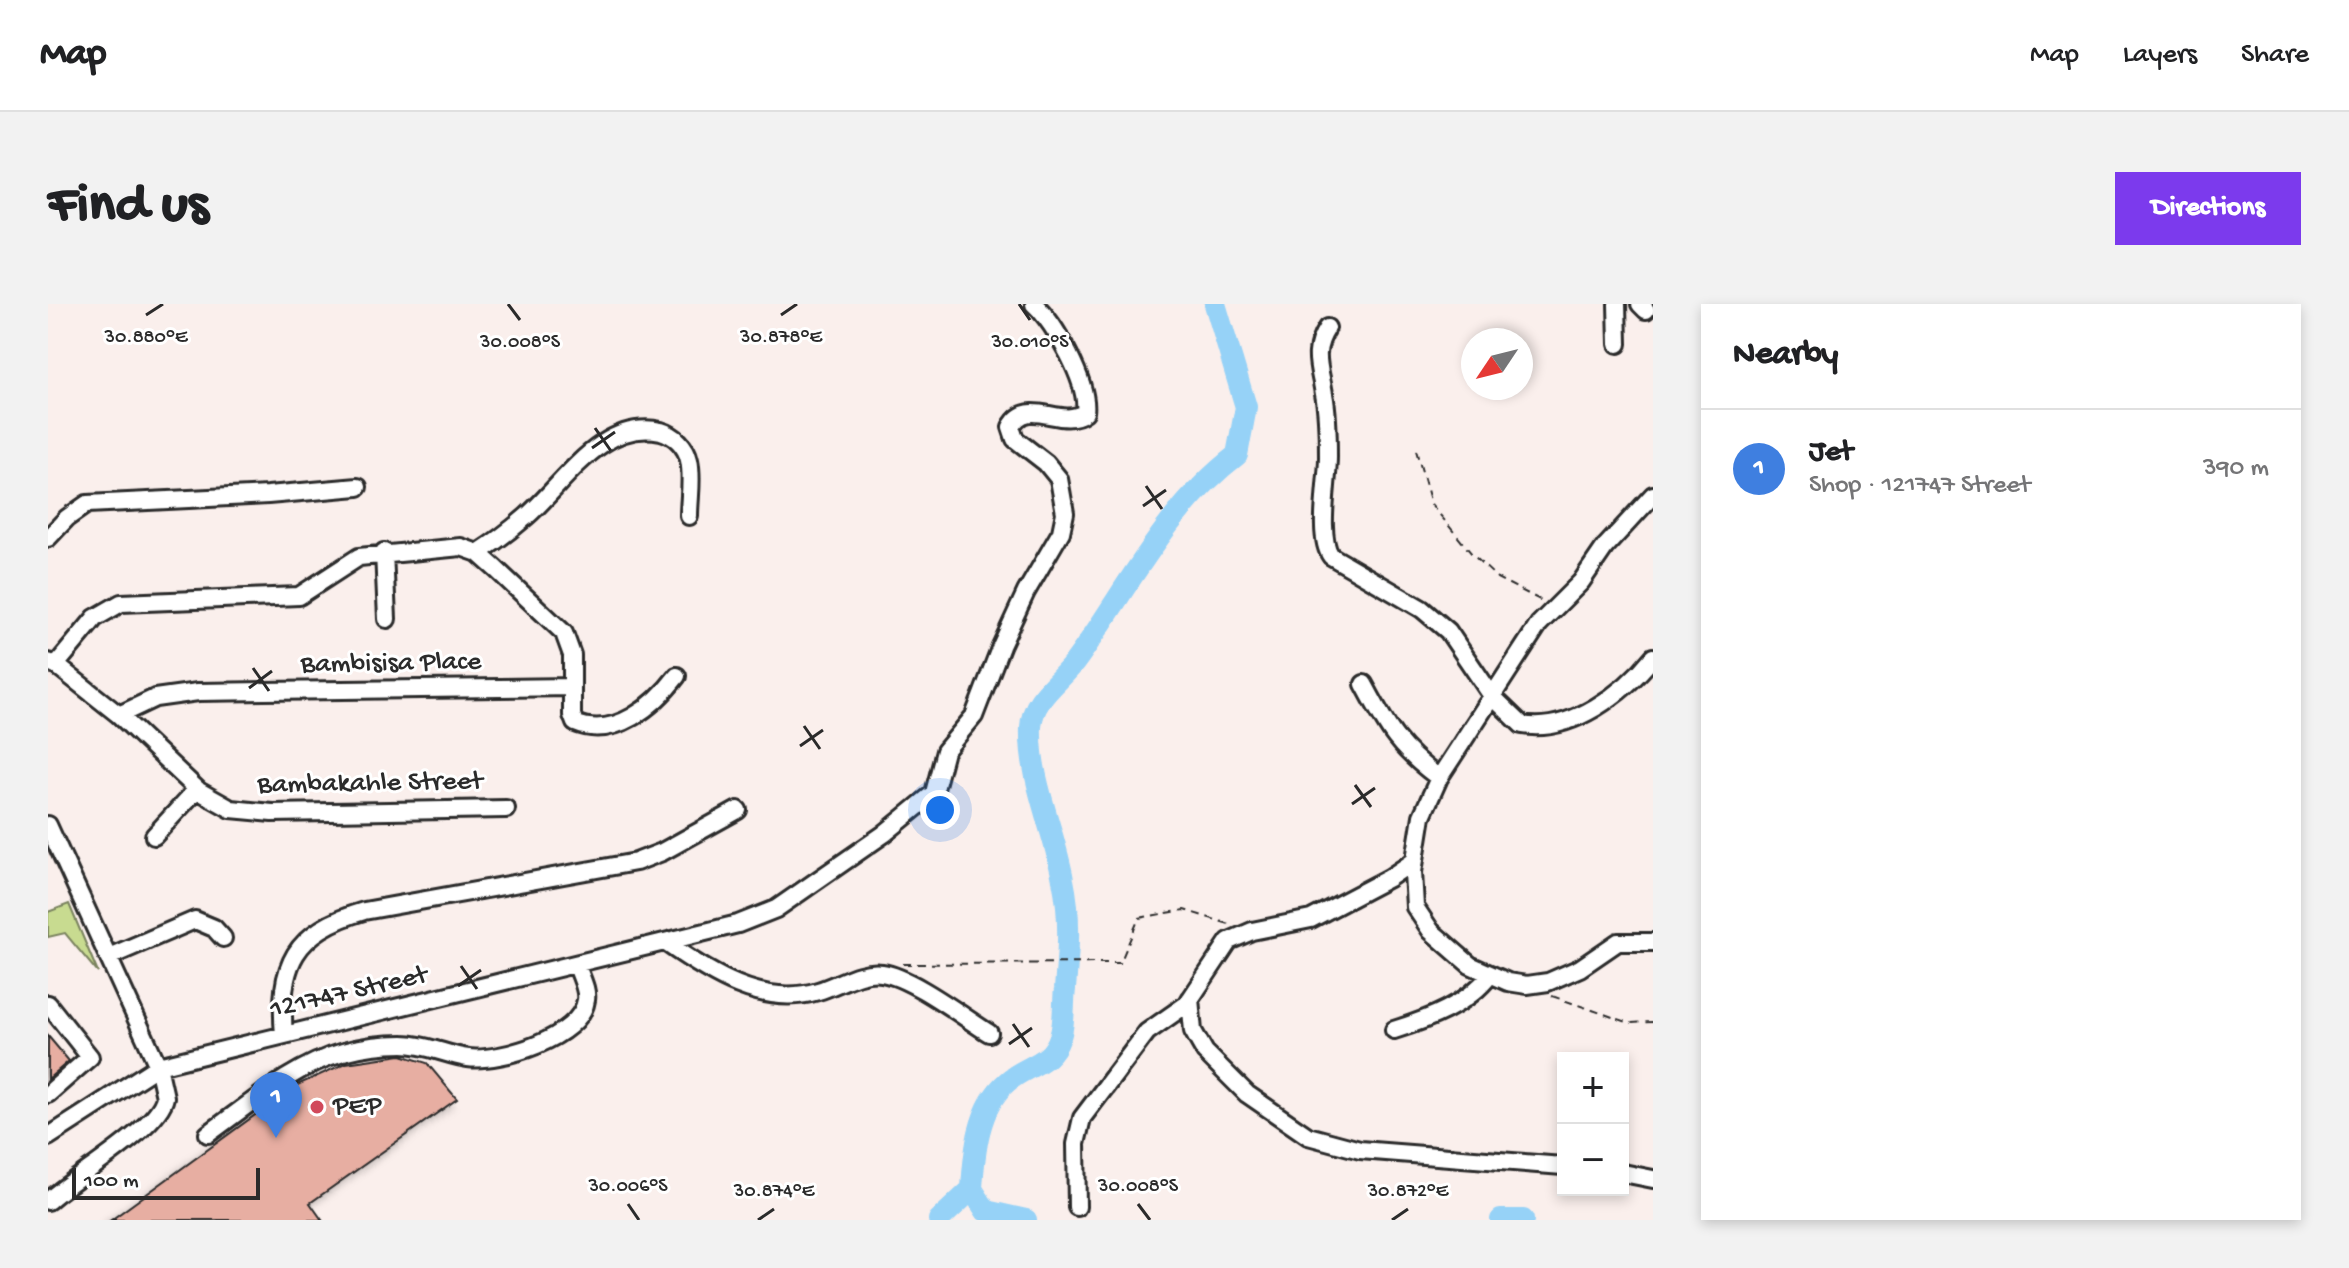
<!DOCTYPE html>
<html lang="en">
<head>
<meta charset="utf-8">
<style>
  :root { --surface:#fff; --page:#f2f2f2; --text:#202124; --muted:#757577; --line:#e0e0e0; --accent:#7c3aed }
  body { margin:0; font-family:"Gochi Hand",sans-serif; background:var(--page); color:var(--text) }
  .controls { position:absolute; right:24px; bottom:24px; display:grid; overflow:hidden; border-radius:0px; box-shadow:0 4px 12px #0003 }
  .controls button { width:72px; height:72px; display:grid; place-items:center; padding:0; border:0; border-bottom:2px solid var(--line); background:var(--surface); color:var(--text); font:40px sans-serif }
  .compass { position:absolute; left:1413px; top:24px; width:72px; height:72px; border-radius:50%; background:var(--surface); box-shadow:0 4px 12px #0003; rotate:235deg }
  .scale { position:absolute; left:24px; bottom:20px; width:188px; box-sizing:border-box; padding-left:8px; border:4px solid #2b2b2b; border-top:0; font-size:22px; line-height:28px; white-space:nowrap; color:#2b2b2b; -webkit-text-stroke:6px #fff; paint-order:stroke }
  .you { position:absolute; left:892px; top:506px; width:28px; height:28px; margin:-20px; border:6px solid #fff; border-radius:50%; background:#1a73e8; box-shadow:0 0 0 12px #1a73e833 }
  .badge { display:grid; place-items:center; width:52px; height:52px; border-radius:50%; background:var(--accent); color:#fff; font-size:26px; font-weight:700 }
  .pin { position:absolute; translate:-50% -66px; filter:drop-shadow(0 2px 4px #0008) }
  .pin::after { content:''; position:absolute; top:42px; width:28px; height:24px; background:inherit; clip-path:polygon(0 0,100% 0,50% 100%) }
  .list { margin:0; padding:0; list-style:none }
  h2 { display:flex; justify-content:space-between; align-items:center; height:104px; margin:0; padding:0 32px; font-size:34px }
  h2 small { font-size:26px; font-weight:400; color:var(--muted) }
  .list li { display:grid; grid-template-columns:52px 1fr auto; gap:24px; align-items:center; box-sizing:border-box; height:120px; padding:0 32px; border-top:2px solid var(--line) }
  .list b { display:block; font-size:30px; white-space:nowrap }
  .list p { margin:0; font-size:26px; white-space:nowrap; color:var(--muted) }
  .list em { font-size:26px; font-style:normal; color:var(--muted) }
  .map { position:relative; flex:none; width:1605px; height:916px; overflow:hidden; border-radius:0px }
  header { display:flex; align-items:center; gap:48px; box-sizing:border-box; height:112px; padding:0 40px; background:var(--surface); border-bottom:2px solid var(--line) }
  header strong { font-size:38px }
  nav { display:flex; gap:44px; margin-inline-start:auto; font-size:28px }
  .intro { display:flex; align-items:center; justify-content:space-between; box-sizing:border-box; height:192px; padding:0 48px }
  h1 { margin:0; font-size:56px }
  .button { padding:20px 36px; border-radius:0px; background:var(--accent); color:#fff; font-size:28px; font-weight:700 }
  main { display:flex; gap:48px; padding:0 48px }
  aside { flex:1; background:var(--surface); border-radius:0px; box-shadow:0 4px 12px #0003 }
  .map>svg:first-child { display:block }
  .green { fill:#c8db90; stroke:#7a835e; stroke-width:2 }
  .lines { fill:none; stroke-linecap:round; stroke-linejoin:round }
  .river { stroke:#96d2f7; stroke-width:22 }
  .building { fill:#e7aea2; stroke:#2b2b2b; stroke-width:2; filter:url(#shadow) }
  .minor-casing { stroke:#2b2b2b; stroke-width:22 }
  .path { stroke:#2b2b2b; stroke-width:2; stroke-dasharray:8 6; stroke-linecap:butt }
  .minor { stroke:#fff; stroke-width:16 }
  .ticks { fill:none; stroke:#2b2b2b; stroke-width:3 }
  .poi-dot { fill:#d1495b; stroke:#fff; stroke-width:3 }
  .labels { text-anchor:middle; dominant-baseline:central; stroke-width:6; stroke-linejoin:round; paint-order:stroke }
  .street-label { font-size:28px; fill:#2b2b2b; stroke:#fff }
  .poi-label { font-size:28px; fill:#2b2b2b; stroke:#fff; text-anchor:start }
  .ticks-label { font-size:20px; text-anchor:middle; fill:#2b2b2b; stroke:#fff; stroke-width:6; stroke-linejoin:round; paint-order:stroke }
</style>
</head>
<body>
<header>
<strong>Map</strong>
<nav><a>Map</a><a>Layers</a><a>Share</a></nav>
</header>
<div class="intro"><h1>Find us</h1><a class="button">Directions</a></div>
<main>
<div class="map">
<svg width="1605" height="916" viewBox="0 0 1605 916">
  <defs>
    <filter id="shadow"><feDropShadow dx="-6" dy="6" stdDeviation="4" flood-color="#0004"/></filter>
  </defs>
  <rect width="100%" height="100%" fill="#faefec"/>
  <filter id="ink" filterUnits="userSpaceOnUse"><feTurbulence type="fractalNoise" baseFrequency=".0125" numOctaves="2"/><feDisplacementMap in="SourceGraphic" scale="16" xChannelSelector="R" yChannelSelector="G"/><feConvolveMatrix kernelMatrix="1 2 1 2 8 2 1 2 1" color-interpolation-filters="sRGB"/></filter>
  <g filter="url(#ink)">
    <path class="green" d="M21 600 50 669 17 629 0 633V608Z"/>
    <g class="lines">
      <path class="river" d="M924 885 938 907 978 916
        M891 916 924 885C926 849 930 803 959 778 979 760 1002 762 1012 733 1017 719 1015 700 1017 685 1020 648 1023 613 1015 576 1006 525 981 475 983 423 984 393 1014 377 1029 355 1080 284 1118 205 1189 151L1198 103 1167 0
        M1453 916H1475"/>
    </g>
    <path class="building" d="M0 732 21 757 0 775Z
      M353 751 379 759 409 795 262 899 274 916H63L247 782 298 759Z"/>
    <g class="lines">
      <defs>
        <path id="minor" d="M1569 0 1570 40
          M1592 0 1598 6
          M1279 24C1263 49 1272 63 1276 90 1280 110 1280 132 1280 153 1280 178 1269 233 1283 252L1374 305 1400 327 1444 392 1474 421C1523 430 1577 388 1605 353
          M1605 191 1557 243 1533 278 1491 320 1391 474 1374 512 1365 568 1367 603 1383 627 1422 661 1460 678 1479 681 1500 678 1532 664 1570 638H1605
          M0 234 19 214 39 200 220 191 310 183
          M336 248 339 315
          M430 249C447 238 463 226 479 212 516 180 554 114 613 127 627 131 638 142 641 156 645 174 641 194 641 212
          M0 358 8 361 71 411 151 487 183 505 224 509 458 505
          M8 361 47 314 73 299 251 292 311 253 413 243 430 249 448 265 516 329 524 351V411L527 419C567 436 607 401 629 372
          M1316 380C1340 425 1349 443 1391 474
          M71 411 107 394 150 388 524 383
          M0 521 110 762 0 833
          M106 532 149 485
          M618 639C661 669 715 704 770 687 791 681 811 666 834 669 863 673 914 712 941 729
          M63 652 147 616 166 624 175 634
          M1142 695 1145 727 1157 748 1199 790 1260 832 1312 846 1515 862
          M0 700 42 753 0 790
          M1346 726C1381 715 1419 701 1442 671
          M236 731C230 661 246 627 316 607L588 558 614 548 690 506
          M160 830C202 800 245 762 295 748 313 743 336 740 355 740 378 740 398 751 420 754 452 758 533 734 538 696 540 685 532 672 529 661
          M1575 869 1605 875
          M0 897C28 871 111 824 117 793L110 762 690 620 728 605 836 530 886 489 897 447 926 412 953 342 978 288 1013 228 1017 209 1011 175 998 159 967 135 963 123C980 91 1013 126 1037 108 1041 80 1007 19 986 0
          M1029 903 1028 840 1034 814 1099 728 1139 700 1181 637 1204 627 1263 615 1341 574 1366 557"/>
      </defs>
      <use href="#minor" class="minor-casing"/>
      <path class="path" d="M1368 146 1383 200 1424 250 1449 274 1494 297
        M855 660 1072 659 1091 614 1136 606 1181 620
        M1504 692 1582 719 1605 718"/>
      <use href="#minor" class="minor"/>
    </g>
  </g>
  <path class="ticks" d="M460 0 472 16M971 0 982 16M98 11 115 0M733 11 749 0M547 124 563 147M544 144 567 128M1098 182 1114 205M1095 202 1118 186M205 364 221 387M201 384 224 367M756 422 772 445M752 442 775 426M1307 481 1323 503M1304 500 1327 484M413 662 429 685M410 682 433 666M965 720 981 743M961 740 984 724M580 900 591 916M1090 900 1102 916M710 916 726 905M1344 916 1360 905"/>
  <circle class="poi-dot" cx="269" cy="803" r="8"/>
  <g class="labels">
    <g class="street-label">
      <text transform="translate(343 360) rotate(-1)">Bambisisa Place</text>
      <text transform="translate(322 480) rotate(-1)">Bambakahle Street</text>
      <text transform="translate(301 689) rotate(-13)">121747 Street</text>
    </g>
    <g class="poi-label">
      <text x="285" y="803">PEP</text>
    </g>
  </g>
  <g class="ticks-label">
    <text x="98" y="38">30.880°E</text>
    <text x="733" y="38">30.878°E</text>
    <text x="982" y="43">30.010°S</text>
    <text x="472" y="43">30.008°S</text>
    <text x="580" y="887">30.006°S</text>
    <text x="1090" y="887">30.008°S</text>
    <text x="726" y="892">30.874°E</text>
    <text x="1360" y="892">30.872°E</text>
  </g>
</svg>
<div class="controls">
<button>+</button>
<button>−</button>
</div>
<svg class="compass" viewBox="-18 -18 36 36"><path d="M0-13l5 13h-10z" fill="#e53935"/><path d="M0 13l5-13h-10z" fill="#757577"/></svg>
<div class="scale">100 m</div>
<div class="you"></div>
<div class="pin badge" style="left:228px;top:834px;background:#3f7fe0">1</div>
</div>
<aside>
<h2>Nearby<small></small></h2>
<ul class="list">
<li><span class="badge" style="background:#3f7fe0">1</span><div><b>Jet</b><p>Shop · 121747 Street</p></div><em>390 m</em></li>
</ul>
</aside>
</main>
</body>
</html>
